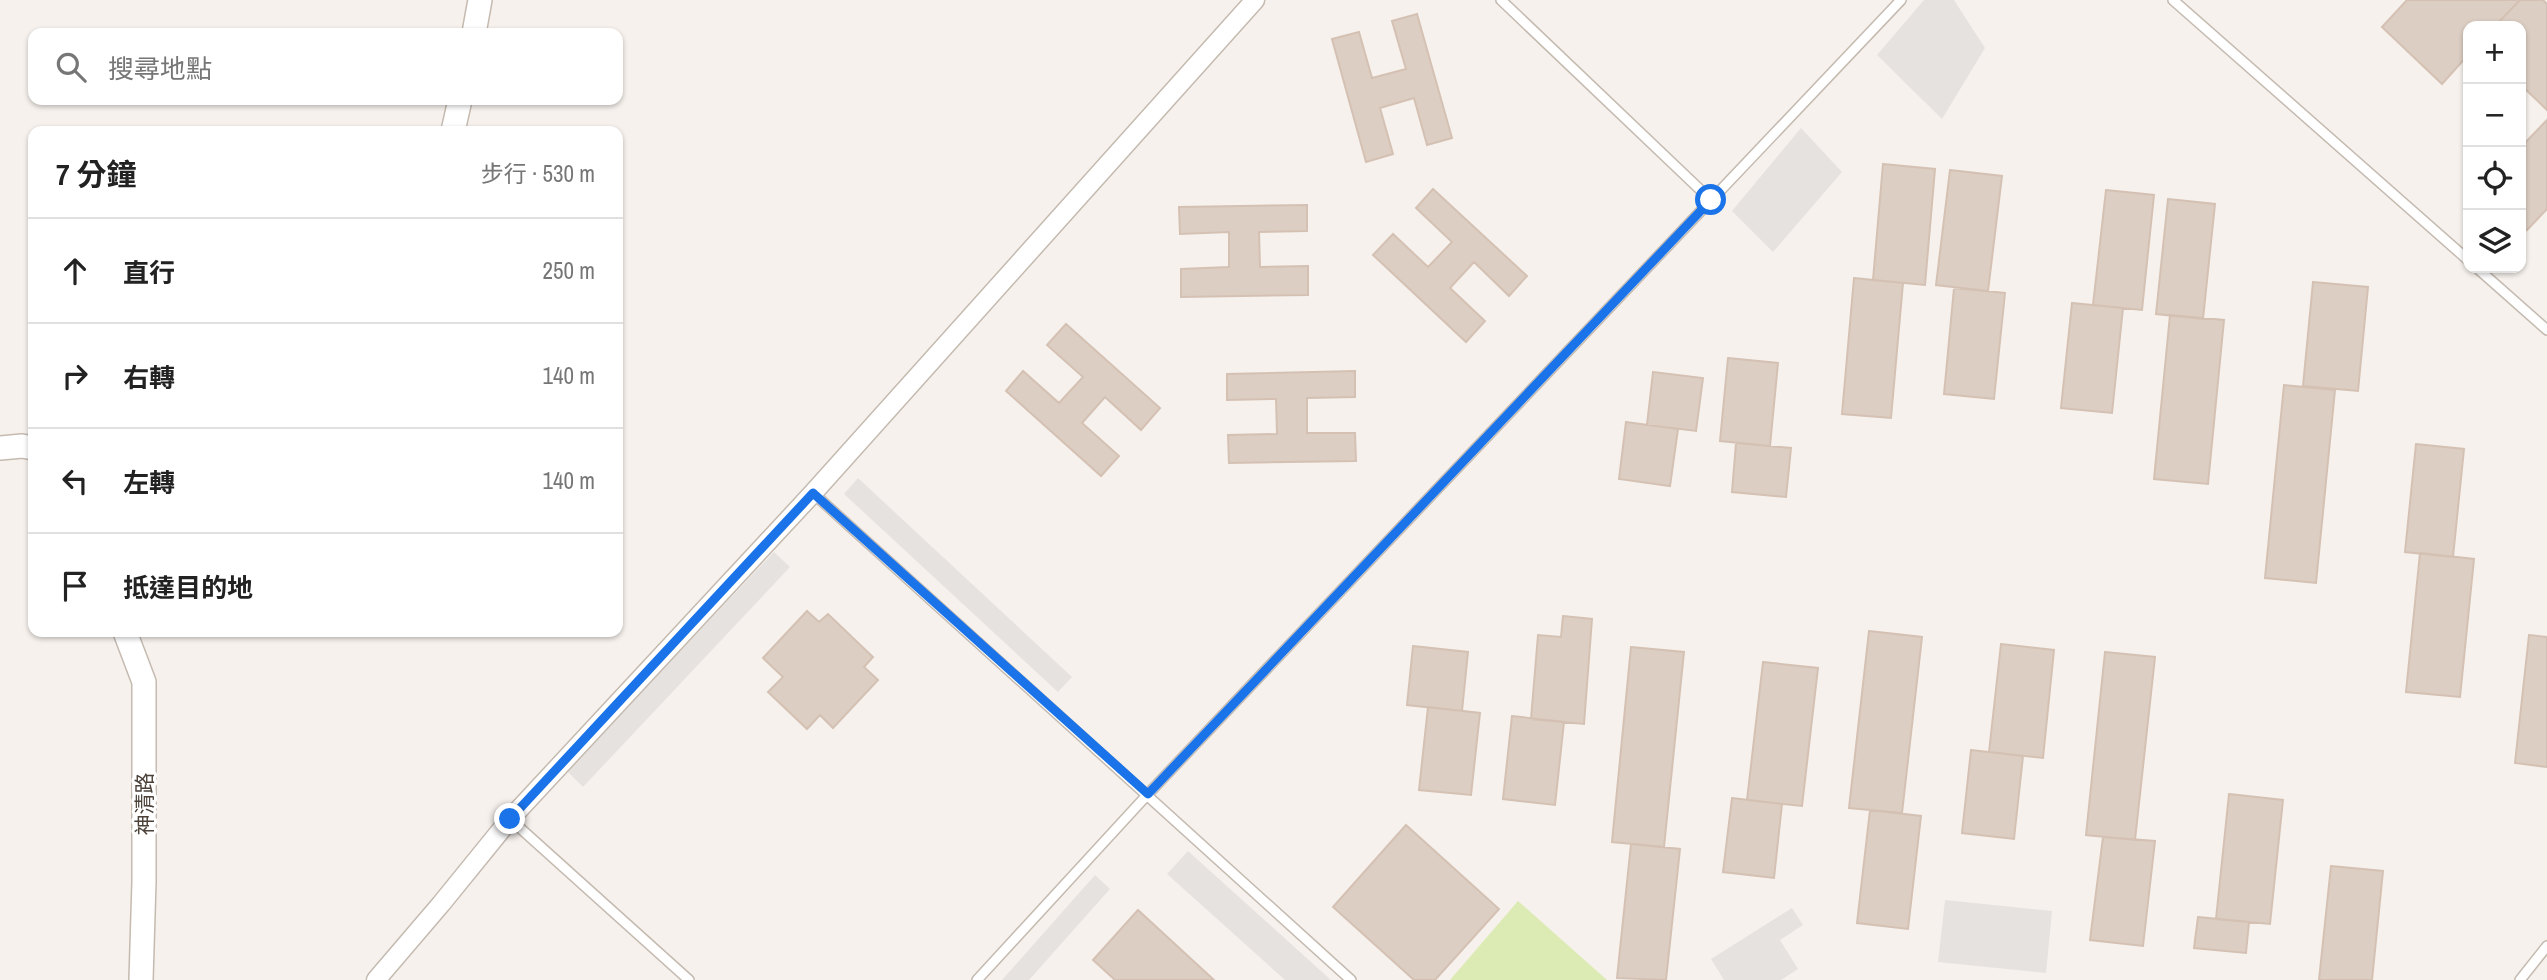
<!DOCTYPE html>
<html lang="zh-TW">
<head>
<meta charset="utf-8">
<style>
  :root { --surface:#fff; --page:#f2f2f2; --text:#222; --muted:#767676; --line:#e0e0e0 }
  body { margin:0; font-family:"Archivo Narrow","Noto Sans TC",sans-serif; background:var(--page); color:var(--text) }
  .controls { position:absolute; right:21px; top:21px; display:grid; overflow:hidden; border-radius:14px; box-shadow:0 2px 5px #0004 }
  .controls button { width:63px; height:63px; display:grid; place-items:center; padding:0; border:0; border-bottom:2px solid var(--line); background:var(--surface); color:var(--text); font:35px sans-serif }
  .stop { position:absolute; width:21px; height:21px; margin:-16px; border:5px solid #1a73e8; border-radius:50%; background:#fff }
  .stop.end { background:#1a73e8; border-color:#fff; box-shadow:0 2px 7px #0008 }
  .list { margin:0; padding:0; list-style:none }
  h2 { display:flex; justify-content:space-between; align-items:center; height:91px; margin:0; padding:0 28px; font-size:30px }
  h2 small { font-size:23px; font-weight:400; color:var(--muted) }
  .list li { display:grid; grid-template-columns:46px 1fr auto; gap:21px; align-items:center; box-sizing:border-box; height:105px; padding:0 28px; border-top:2px solid var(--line) }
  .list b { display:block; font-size:26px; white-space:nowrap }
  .list em { font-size:23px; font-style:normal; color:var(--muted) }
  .icon { flex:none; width:38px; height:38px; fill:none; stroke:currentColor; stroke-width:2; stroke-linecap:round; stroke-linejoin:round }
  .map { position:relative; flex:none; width:2547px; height:980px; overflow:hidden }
  .search { position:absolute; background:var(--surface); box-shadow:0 2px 5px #0004; left:28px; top:28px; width:595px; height:77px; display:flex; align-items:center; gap:18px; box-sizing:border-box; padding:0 24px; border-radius:14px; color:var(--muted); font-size:26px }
  .panel { position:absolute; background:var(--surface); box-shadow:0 2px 5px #0004; left:28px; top:126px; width:595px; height:511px; border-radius:14px }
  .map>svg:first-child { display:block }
  .green { fill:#dcebb4 }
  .parking { fill:#e5e2e0 }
  .building { fill:#dccec3; stroke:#d4c1b3; stroke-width:2 }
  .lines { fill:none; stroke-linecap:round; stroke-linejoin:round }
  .service-casing { stroke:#c5bab0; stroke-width:12 }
  .minor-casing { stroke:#c5bab0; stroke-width:21 }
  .tertiary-casing { stroke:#c5bab0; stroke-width:26 }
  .service { stroke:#fff; stroke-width:9 }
  .minor { stroke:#fff; stroke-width:18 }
  .tertiary { stroke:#fff; stroke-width:23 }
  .route { stroke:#1a73e8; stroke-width:9 }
  .labels { text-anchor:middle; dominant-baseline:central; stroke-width:6; stroke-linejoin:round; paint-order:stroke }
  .street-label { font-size:21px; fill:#4b4139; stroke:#fff }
</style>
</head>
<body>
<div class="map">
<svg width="2547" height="980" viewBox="0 0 2547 980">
  <rect width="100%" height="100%" fill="#f6f1ec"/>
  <path class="green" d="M1518 901 1607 980H1450Z"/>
  <path class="parking" d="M1924 0H1954L1985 48 1942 119 1877 55Z
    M1801 128 1842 172 1773 252 1732 211Z
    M858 478 1072 677 1058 692 844 494Z
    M774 552 790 567 583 787 567 771Z
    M1188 851 1331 980H1285L1167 874Z
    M1095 875 1110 889 1029 980H1002Z
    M1945 900 2052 911 2046 973 1938 962Z
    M1792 908 1803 925 1780 940 1798 969 1781 980H1724L1711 959Z"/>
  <path class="building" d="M2407 0H2406H2520L2495 26H2468V55L2442 84 2382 27Z
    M2520 0H2543L2547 4V110L2521 85V26H2495Z
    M1417 14 1452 138 1427 145 1414 98 1380 108 1393 154 1366 162 1332 39 1359 32 1372 78 1406 69 1392 21Z
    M2547 120V209L2527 230 2521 224V147Z
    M1883 164 1935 169 1925 285 1873 280Z
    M1950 170 2002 176 1988 291 1936 285Z
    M1433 189 1527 276 1509 296 1474 262 1450 288 1485 321 1466 342 1373 255 1393 234 1428 267 1452 242 1416 208Z
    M2106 190 2154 195 2142 310 2093 305Z
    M2168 199 2215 204 2203 319 2156 314Z
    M1307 205V231L1259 232 1260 267 1308 266V295L1181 297V269L1229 267V232L1180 234 1179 207Z
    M1854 278 1903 283 1891 418 1842 414Z
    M2313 282 2368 287 2358 391 2303 386Z
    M1954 288 2005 293 1994 399 1944 394Z
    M2072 303 2123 308 2112 413 2061 408Z
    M2170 315 2224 320 2208 484 2154 479Z
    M1066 324 1160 408 1141 430 1105 397 1082 423 1119 456 1101 476 1006 391 1023 371 1059 403 1083 377 1047 345Z
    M1728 358 1778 363 1770 446 1720 441Z
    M1355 371V397L1307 398V433H1355L1356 461 1229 463 1228 435 1277 434 1276 399 1227 400V374Z
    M1653 372 1703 378 1696 431 1647 425Z
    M2284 385 2335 390 2316 583 2265 578Z
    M1626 422 1678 429 1670 486 1619 479Z
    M1736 443 1791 448 1786 497 1732 492Z
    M2416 444 2464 449 2453 557 2405 552Z
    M2420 553 2474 559 2460 697 2406 692Z
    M807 611 819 622 828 614 873 657 864 667 878 680 833 728 820 715 807 729 768 692 783 677 763 658Z
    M1563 616 1592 619 1584 724 1531 719 1538 635 1561 637Z
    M1869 631 1922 637 1902 813 1849 808Z
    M2529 635 2547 637V767L2515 763Z
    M2001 644 2054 650 2043 758 1989 752Z
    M1413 646 1468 652 1462 711 1407 705Z
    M1631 647 1684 652 1664 847 1612 842Z
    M2105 652 2155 657 2135 840 2086 835Z
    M1763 662 1818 668 1802 806 1747 800Z
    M1428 707 1480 713 1471 795 1419 790Z
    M1512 716 1564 722 1555 805 1503 799Z
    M1971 750 2023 756 2014 839 1962 833Z
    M2229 794 2283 800 2270 924 2216 919Z
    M1732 798 1782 804 1774 878 1723 872Z
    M1870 810 1921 816 1908 929 1857 923Z
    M1406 825 1499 909 1435 980H1414L1333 907Z
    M2103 837 2155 841 2143 946 2090 940Z
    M1631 844 1680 849 1666 980 1617 978Z
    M2331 866 2383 871 2372 980H2319Z
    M1138 910 1214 980H1115L1093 960Z
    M2198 917 2249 922 2246 953 2194 948Z"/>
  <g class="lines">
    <defs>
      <path id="service" d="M1501 0 1711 200
        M2173 0 2468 260
        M2477 268 2547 330
        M813 493 1351 980
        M510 819 689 980
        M977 980 1148 794 1901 0
        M2520 980 2547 946"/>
      <path id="minor" d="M376 980 441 904 510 819 813 493 1255 0"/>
      <path id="tertiary" d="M474 33 480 0
        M453 131 460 100
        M0 448 22 446 33 448
        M125 632 144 682V882L141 980"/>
    </defs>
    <use href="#service" class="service-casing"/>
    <use href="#minor" class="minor-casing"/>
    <use href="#tertiary" class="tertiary-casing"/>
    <use href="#service" class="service"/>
    <use href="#minor" class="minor"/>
    <use href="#tertiary" class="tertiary"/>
  </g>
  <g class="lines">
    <path class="route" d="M510 819 813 493 1148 794 1711 200"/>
  </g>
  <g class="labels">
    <g class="street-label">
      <text transform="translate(144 804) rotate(-90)">神清路</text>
    </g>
  </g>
</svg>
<div class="controls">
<button>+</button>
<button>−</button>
<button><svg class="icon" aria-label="locate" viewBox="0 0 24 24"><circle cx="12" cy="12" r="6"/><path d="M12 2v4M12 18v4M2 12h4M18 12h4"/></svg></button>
<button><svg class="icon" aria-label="layers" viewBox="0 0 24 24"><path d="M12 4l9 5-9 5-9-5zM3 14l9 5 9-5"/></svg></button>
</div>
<div class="stop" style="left:1711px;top:200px"></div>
<div class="stop end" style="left:510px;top:819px"></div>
<div class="search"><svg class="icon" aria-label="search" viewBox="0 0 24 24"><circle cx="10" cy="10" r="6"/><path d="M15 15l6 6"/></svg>搜尋地點</div>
<section class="panel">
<h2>7 分鐘<small>步行 · 530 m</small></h2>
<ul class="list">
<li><svg class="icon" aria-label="ahead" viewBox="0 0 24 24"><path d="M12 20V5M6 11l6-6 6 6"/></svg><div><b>直行</b></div><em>250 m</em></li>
<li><svg class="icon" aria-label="right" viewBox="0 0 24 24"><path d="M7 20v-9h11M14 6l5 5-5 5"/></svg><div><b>右轉</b></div><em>140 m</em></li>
<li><svg class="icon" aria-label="left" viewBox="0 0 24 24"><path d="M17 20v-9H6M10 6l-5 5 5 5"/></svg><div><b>左轉</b></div><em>140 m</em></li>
<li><svg class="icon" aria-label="arrive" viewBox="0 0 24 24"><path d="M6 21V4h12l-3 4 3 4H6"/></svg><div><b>抵達目的地</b></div></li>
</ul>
</section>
</div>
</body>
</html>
